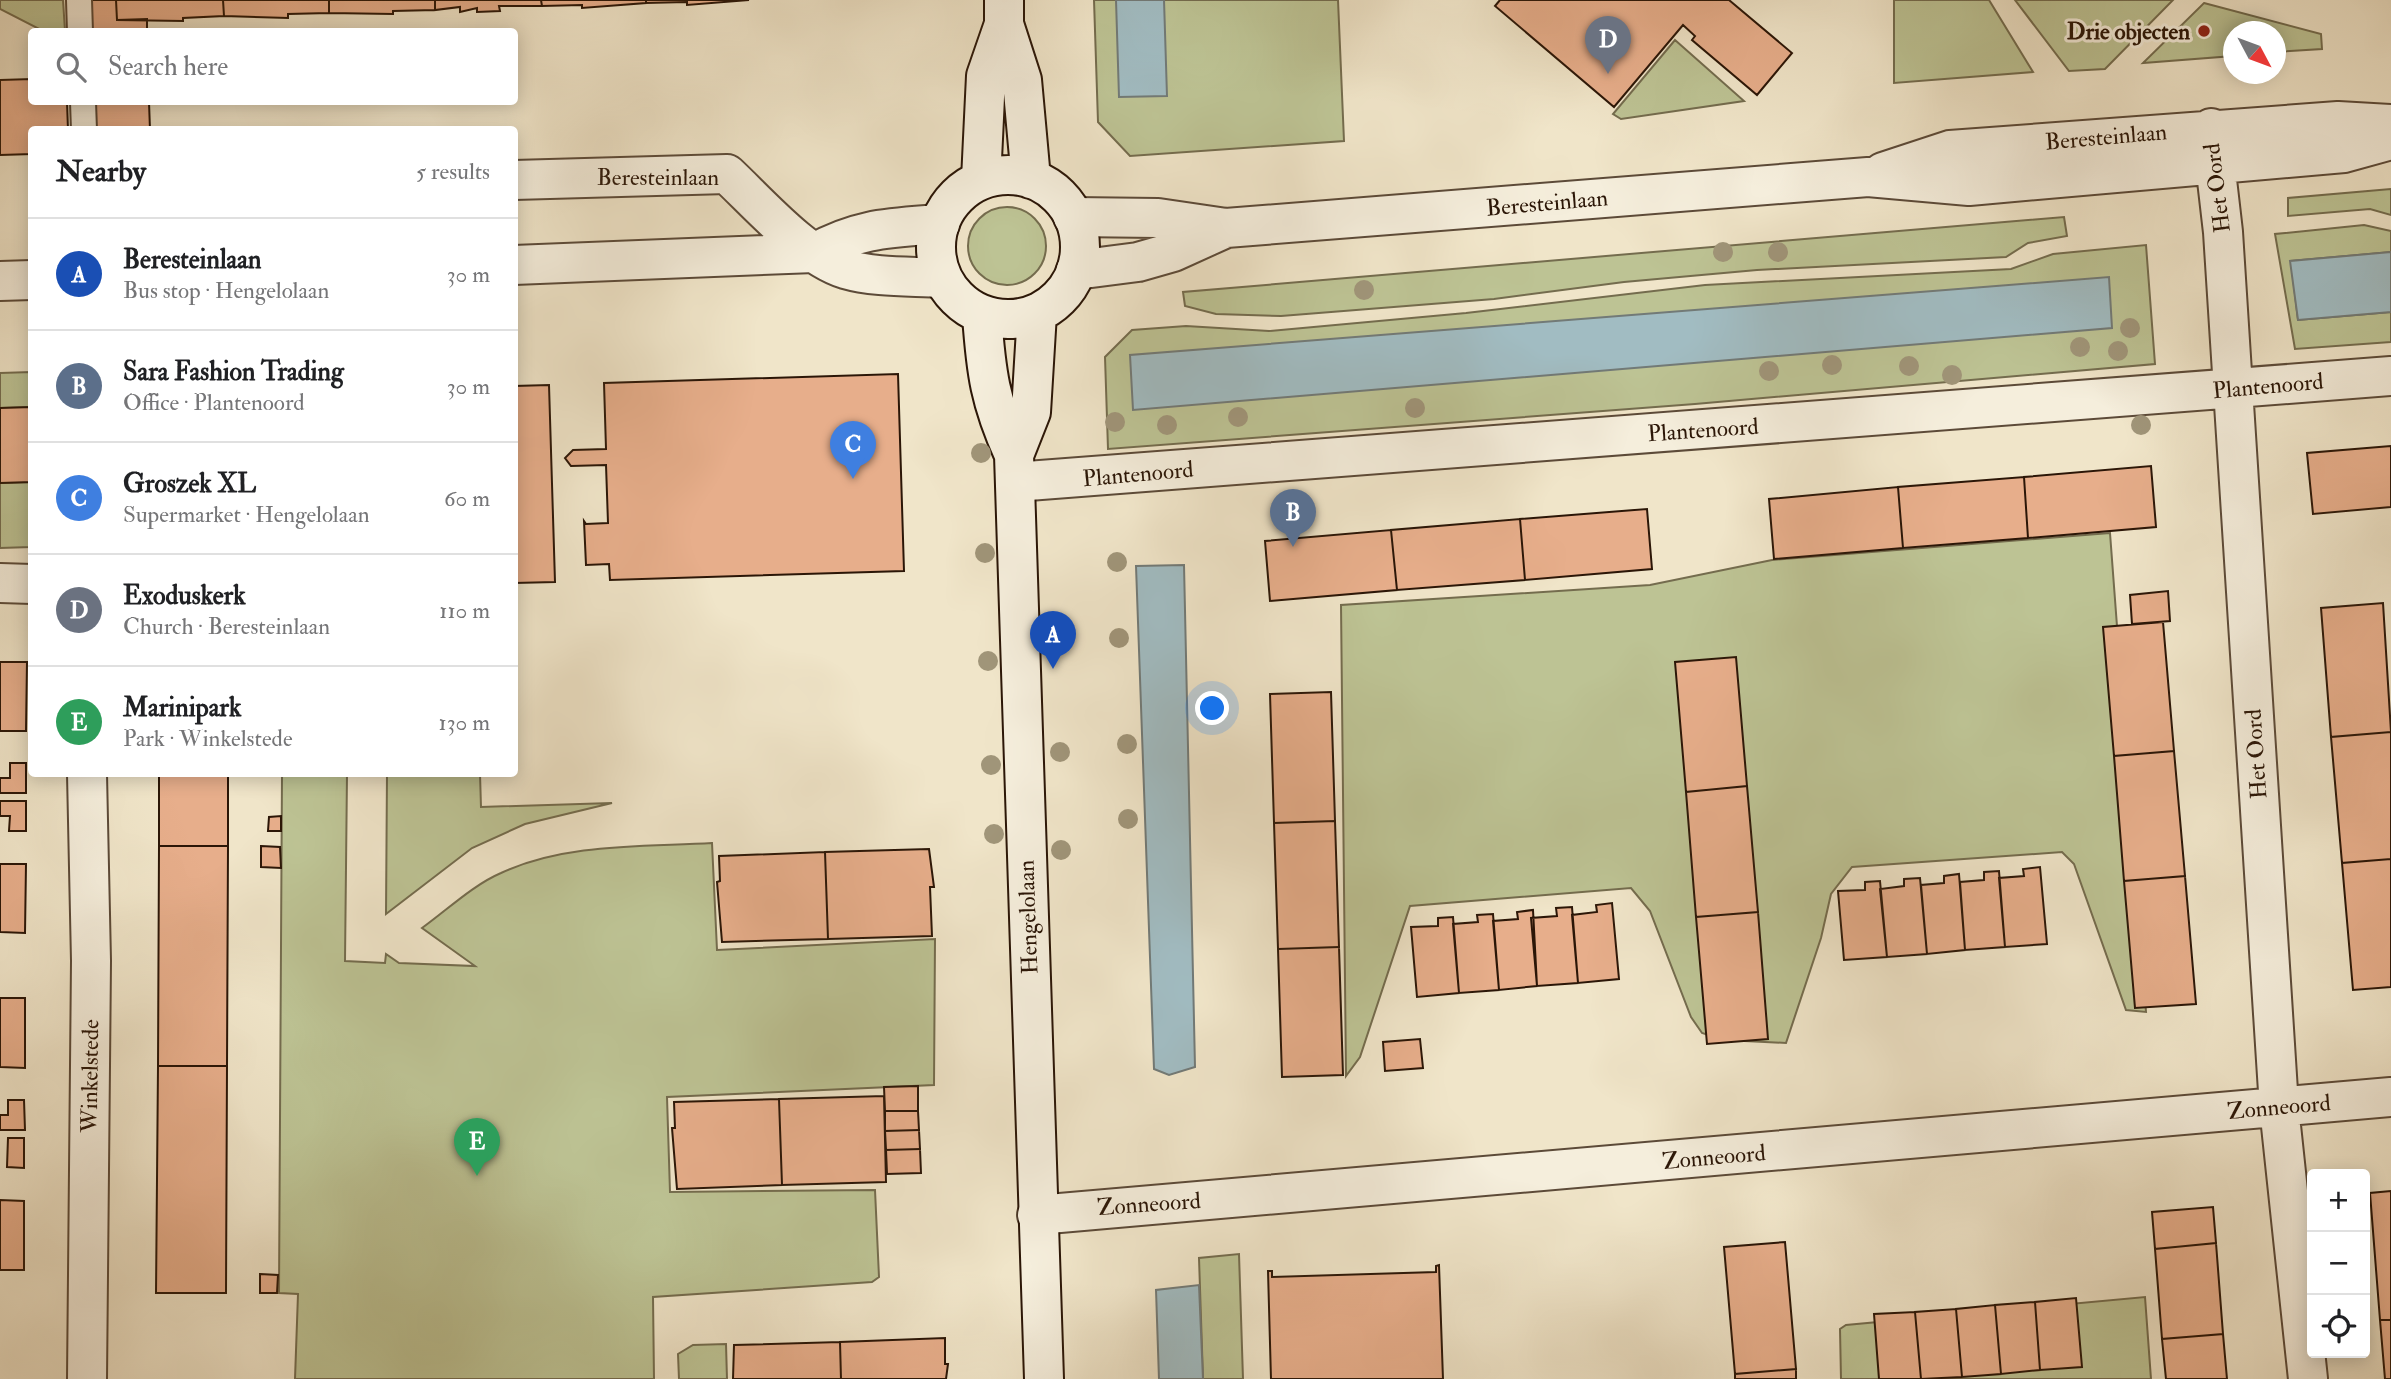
<!DOCTYPE html>
<html lang="en">
<head>
<meta charset="utf-8">
<style>
  :root { --surface:#fff; --page:#f6f6f6; --text:#202124; --muted:#757577; --line:#e0e0e0; --accent:#8f2418 }
  body { margin:0; font-family:"IM FELL Double Pica",serif; background:var(--page); color:var(--text) }
  .controls { position:absolute; right:21px; bottom:21px; display:grid; overflow:hidden; border-radius:7px; box-shadow:0 4px 18px #0003 }
  .controls button { width:63px; height:63px; display:grid; place-items:center; padding:0; border:0; border-bottom:2px solid var(--line); background:var(--surface); color:var(--text); font:35px sans-serif }
  .compass { position:absolute; left:2223px; top:21px; width:63px; height:63px; border-radius:50%; background:var(--surface); box-shadow:0 4px 18px #0003; rotate:131deg }
  .you { position:absolute; left:1213px; top:709px; width:24px; height:24px; margin:-18px; border:5px solid #fff; border-radius:50%; background:#1a73e8; box-shadow:0 0 0 10px #1a73e833 }
  .badge { display:grid; place-items:center; width:46px; height:46px; border-radius:50%; background:var(--accent); color:#fff; font-size:23px; font-weight:700 }
  .pin { position:absolute; translate:-50% -58px; filter:drop-shadow(0 2px 4px #0008) }
  .pin::after { content:''; position:absolute; top:37px; width:24px; height:21px; background:inherit; clip-path:polygon(0 0,100% 0,50% 100%) }
  .list { margin:0; padding:0; list-style:none }
  h2 { display:flex; justify-content:space-between; align-items:center; height:91px; margin:0; padding:0 28px; font-size:30px }
  h2 small { font-size:23px; font-weight:400; color:var(--muted) }
  .list li { display:grid; grid-template-columns:46px 1fr auto; gap:21px; align-items:center; box-sizing:border-box; height:112px; padding:0 28px; border-top:2px solid var(--line) }
  .list b { display:block; font-size:26px; white-space:nowrap }
  .list p { margin:0; font-size:23px; white-space:nowrap; color:var(--muted) }
  .list em { font-size:23px; font-style:normal; color:var(--muted) }
  .icon { flex:none; width:38px; height:38px; fill:none; stroke:currentColor; stroke-width:2; stroke-linecap:round; stroke-linejoin:round }
  .map { position:relative; flex:none; width:2391px; height:1379px; overflow:hidden }
  .search { position:absolute; background:var(--surface); box-shadow:0 4px 18px #0003; left:28px; top:28px; width:490px; height:77px; display:flex; align-items:center; gap:18px; box-sizing:border-box; padding:0 24px; border-radius:7px; color:var(--muted); font-size:26px }
  .panel { position:absolute; background:var(--surface); box-shadow:0 4px 18px #0003; left:28px; top:126px; width:490px; height:651px; border-radius:7px }
  .map>svg:first-child { display:block }
  .green { fill:#bdc394; stroke:#746c4e; stroke-width:2 }
  .water { fill:#a1bcc2; stroke:#727a77; stroke-width:2 }
  .building { fill:#e7ae8b; stroke:#2b1607; stroke-width:2 }
  .lines { fill:none; stroke-linecap:round; stroke-linejoin:round }
  .lane-casing { stroke:#5c4a38; stroke-width:28 }
  .street-casing { stroke:#5c4a38; stroke-width:42 }
  .secondary-casing { stroke:#2b1607; stroke-width:42 }
  .lane { stroke:#f5eedc; stroke-width:24 }
  .street { stroke:#f5eedc; stroke-width:38 }
  .secondary { stroke:#f5eedc; stroke-width:38 }
  .tree { fill:#a09579 }
  .poi-dot { fill:#8f2418; stroke:#f5eedc; stroke-width:2.5 }
  .labels { text-anchor:middle; dominant-baseline:central; stroke-width:6; stroke-linejoin:round; paint-order:stroke }
  .poi-label { font-size:23px; font-weight:bold; fill:#2b1607; stroke:#f5eedc; text-anchor:end }
  .street-label { font-size:23px; fill:#2b1607; stroke:#f5eedc }
</style>
</head>
<body>
<div class="map">
<svg width="2391" height="1379" viewBox="0 0 2391 1379">
  <rect width="100%" height="100%" fill="#f0e5c9"/>
  <filter id="stains"><feTurbulence type="fractalNoise" baseFrequency=".00286" numOctaves="4"/><feColorMatrix values="0 0 0 0 .2 0 0 0 0 .09 0 0 0 0 .02 0 0 0 .5 -.17"/></filter>
  <radialGradient id="worn" r=".72"><stop offset=".6" stop-color="#630" stop-opacity="0"/><stop offset="1" stop-color="#630" stop-opacity=".3"/></radialGradient>
  <path class="green" d="M0 0H63L65 31H43L0 9Z
    M1094 0H1338L1344 141 1130 156 1098 122Z
    M1894 0H1989L2033 72 1894 83Z
    M2015 0H2173L2105 69 2069 71Z
    M2204 3 2321 34 2322 49 2276 52V32H2234L2233 56 2143 63Z
    M1675 40 1744 101 1621 119 1613 114Z
    M2391 189V215L2370 209 2288 216V198Z
    M968 246a39 39 0 1 1 78 0a39 39 0 1 1-78 0Z
    M2064 217 2067 236 2028 243 2006 257 1757 270 1624 282 1494 299 1281 316 1216 314 1185 306 1183 292Z
    M2364 225 2391 231V252L2291 261 2298 320 2391 312V342L2295 349 2275 234Z
    M2146 245 2155 364 1695 404 1108 449 1105 357 1132 330 1186 326 1269 331 1466 313 1705 285 2011 269 2053 254Z
    M31 372V407L0 408V373Z
    M31 482V547L0 548V483Z
    M2110 533 2146 1012 2126 1010 2074 864 2062 852 1852 867 1831 894 1821 938 1786 1043 1724 1040 1702 1033 1691 1017 1650 911 1631 888 1410 906 1360 1057 1346 1076 1341 605 1650 585 1772 560Z
    M282 774H347L345 961 385 963 386 954 399 963 475 966 422 928C447 910 473 885 501 873 565 843 643 847 712 843L717 950 935 939 934 1085 667 1097 670 1192 875 1190 879 1277 872 1282 653 1297 654 1379H295L298 1294 279 1293Z
    M387 774H480L481 807 612 803 525 824 472 848 386 914Z
    M1239 1254 1243 1379H1203L1199 1258Z
    M2145 1297 2151 1379H1841L1840 1329 1846 1325Z
    M726 1344 727 1379H679L678 1354 693 1345Z"/>
  <path class="water" d="M1116 0H1164L1167 96 1119 97Z
    M2391 252V312L2298 320 2290 261Z
    M2109 277 2112 328 1133 410 1130 355Z
    M1184 565 1195 1067 1169 1075 1154 1069 1136 566Z
    M1199 1285 1203 1379H1159L1156 1290Z"/>
  <path class="building" d="M91 0H116L117 20 147 19V32H92Z
    M116 0H223L224 16 183 18V21L117 20Z
    M223 0H329V13L288 14V18L224 16Z
    M329 0H435V10L393 11V14L329 13Z
    M435 0H541L542 6H499L500 11 477 12V8L460 12V7L435 10Z
    M541 0H646V3L582 8V5L542 6Z
    M646 0H749L687 5V2L646 3Z
    M1500 0H1729L1792 53 1757 95 1692 40 1695 36 1683 25 1614 107 1495 6Z
    M32 79V102H67L68 130H32V154L0 155V80Z
    M94 102H149L150 130H95Z
    M898 374 904 571 610 580 609 564 586 565 584 521 586 524 608 523 606 465 571 466 565 458 573 450 606 449 604 383Z
    M549 385 555 582 514 583V386Z
    M32 407V482L0 483V408Z
    M2391 446V507L2313 514 2307 453Z
    M2151 466 2156 527 2028 538 2024 477Z
    M2024 477 2028 538 1903 548 1898 487Z
    M1898 487 1903 548 1774 559 1769 499Z
    M1647 509 1652 569 1525 580 1520 519Z
    M1520 519 1525 580 1397 590 1391 530Z
    M1391 530 1397 590 1270 601 1265 541Z
    M2168 591 2170 621 2132 624 2130 595Z
    M2383 603 2391 732 2331 737 2321 608Z
    M2163 622 2174 751 2114 756 2103 627Z
    M1736 657 1747 786 1686 792 1675 662Z
    M0 662H27L26 731H0Z
    M1331 692 1335 821 1274 823 1270 694Z
    M2391 732V859L2342 863 2331 737Z
    M2174 751 2185 876 2124 881 2114 756Z
    M10 763H26V793H0V778H10Z
    M159 774H228V846H159Z
    M1747 786 1758 912 1696 917 1686 792Z
    M0 801H26V831H9L10 816H0Z
    M281 816V831H268L269 817Z
    M1335 821 1339 947 1278 949 1274 823Z
    M159 846H228L227 1066H158Z
    M261 846 280 847 281 868 261 867Z
    M929 849 934 887H930L932 936 828 939 825 852Z
    M825 852 828 939 722 942 717 882 720 881 719 856Z
    M2391 859V987L2353 990 2342 863Z
    M0 864H26L25 933 0 932Z
    M2040 867 2047 944 2005 947 1999 878 2024 876 2023 869Z
    M1999 871 2005 947 1965 950 1960 882 1984 880V872Z
    M1959 874 1965 950 1927 954 1921 885 1944 883V876Z
    M2185 876 2196 1004 2135 1008 2124 881Z
    M1920 878 1927 954 1887 957 1880 889 1904 886V879Z
    M1880 881 1887 957 1844 960 1838 891 1865 890V882Z
    M1612 903 1619 979 1578 983 1572 915 1597 912 1596 905Z
    M1572 907 1578 983 1537 986 1531 918 1557 916 1556 908Z
    M1533 910 1537 986 1499 990 1493 921 1518 919 1517 912Z
    M1758 912 1768 1039 1707 1044 1696 917Z
    M1493 914 1499 990 1459 993 1453 924 1478 922 1477 915Z
    M1453 917 1459 993 1417 997 1411 927 1438 926V918Z
    M1339 947 1343 1075 1282 1077 1278 949Z
    M0 998H25V1068L0 1067Z
    M1420 1039 1423 1068 1385 1071 1383 1042Z
    M158 1066H227L226 1293H156Z
    M918 1086V1111H885L884 1087Z
    M884 1096 886 1182 782 1185 779 1099Z
    M779 1099 782 1185 677 1189 672 1128H675L674 1102Z
    M8 1100H24L25 1130H0V1115H8Z
    M885 1111H918L919 1130 885 1131Z
    M919 1130 920 1149 886 1150 885 1131Z
    M8 1138H24V1168L7 1167Z
    M920 1149 921 1173 887 1174 886 1150Z
    M2391 1191V1320H2380L2370 1193Z
    M0 1200 24 1201V1270H0Z
    M2213 1207 2216 1243 2155 1249 2152 1212Z
    M1785 1242 1796 1369 1735 1374 1724 1247Z
    M2216 1243 2223 1334 2162 1339 2155 1249Z
    M1439 1265 1443 1379H1271L1268 1271H1272V1277L1436 1272V1266Z
    M260 1274 278 1275 277 1293H260Z
    M2076 1298 2082 1367 2040 1370 2035 1302Z
    M2035 1302 2040 1370 2001 1374 1995 1305Z
    M1995 1305 2001 1374 1962 1377 1956 1309Z
    M1956 1309 1962 1377 1921 1379 1915 1312Z
    M1915 1312 1921 1379H1879L1874 1314Z
    M2380 1320H2391V1379H2385Z
    M2223 1334 2227 1379H2166L2162 1339Z
    M945 1338V1364H948L946 1379H841L840 1342Z
    M840 1342 841 1379H733L734 1345Z
    M1796 1369V1379H1735V1374Z"/>
  <g class="lines">
    <defs>
      <path id="lane" d="M79 0 80 32
        M83 102 84 130"/>
      <path id="street" d="M2211 128 2223 232 2279 1107 2308 1379
        M1883 172 1950 150 2338 121 2391 124
        M514 180 727 174C758 203 804 256 845 269 876 278 911 276 942 278
        M1073 217 1158 218 1226 228 1868 177 1969 186 2344 153 2391 140
        M514 265 814 253C859 228 889 228 940 224
        M1076 270 1138 262 1173 252 1226 228
        M0 281 32 280
        M1015 482 2391 376
        M0 583 32 584
        M87 774 91 961 87 1379
        M1037 1215 2391 1097"/>
      <path id="secondary" d="M1004 0V24L1022 80 1031 179
        M936 247a72 72 0 1 1 144 0a72 72 0 1 1-144 0Z
        M981 180 986 76 1004 24
        M1037 313 1031 412 1014 455 1044 1379
        M982 315C986 373 990 402 1014 455"/>
    </defs>
    <use href="#lane" class="lane-casing"/>
    <use href="#street" class="street-casing"/>
    <use href="#secondary" class="secondary-casing"/>
    <use href="#lane" class="lane"/>
    <use href="#street" class="street"/>
    <use href="#secondary" class="secondary"/>
  </g>
  <g class="tree">
    <circle cx="1723" cy="252" r="10"/>
    <circle cx="1778" cy="252" r="10"/>
    <circle cx="1364" cy="290" r="10"/>
    <circle cx="2130" cy="328" r="10"/>
    <circle cx="2080" cy="347" r="10"/>
    <circle cx="2118" cy="351" r="10"/>
    <circle cx="1832" cy="365" r="10"/>
    <circle cx="1909" cy="366" r="10"/>
    <circle cx="1769" cy="371" r="10"/>
    <circle cx="1952" cy="375" r="10"/>
    <circle cx="1415" cy="408" r="10"/>
    <circle cx="1238" cy="417" r="10"/>
    <circle cx="1115" cy="422" r="10"/>
    <circle cx="1167" cy="425" r="10"/>
    <circle cx="2141" cy="425" r="10"/>
    <circle cx="981" cy="453" r="10"/>
    <circle cx="985" cy="553" r="10"/>
    <circle cx="1117" cy="562" r="10"/>
    <circle cx="1119" cy="638" r="10"/>
    <circle cx="988" cy="661" r="10"/>
    <circle cx="1127" cy="744" r="10"/>
    <circle cx="1060" cy="752" r="10"/>
    <circle cx="991" cy="765" r="10"/>
    <circle cx="1128" cy="819" r="10"/>
    <circle cx="994" cy="834" r="10"/>
    <circle cx="1061" cy="850" r="10"/>
  </g>
  <circle class="poi-dot" cx="2204" cy="31" r="7"/>
  <g class="labels">
    <g class="poi-label">
      <text x="2190" y="31">Drie objecten</text>
    </g>
    <g class="street-label">
      <text transform="translate(2106 137) rotate(-5)">Beresteinlaan</text>
      <text x="658" y="177">Beresteinlaan</text>
      <text transform="translate(2217 188) rotate(-97)">Het Oord</text>
      <text transform="translate(1547 203) rotate(-5)">Beresteinlaan</text>
      <text transform="translate(2268 386) rotate(-5)">Plantenoord</text>
      <text transform="translate(1703 430) rotate(-4)">Plantenoord</text>
      <text transform="translate(1138 474) rotate(-5)">Plantenoord</text>
      <text transform="translate(2256 754) rotate(-94)">Het Oord</text>
      <text transform="translate(1028 917) rotate(-92)">Hengelolaan</text>
      <text transform="translate(90 1076) rotate(-89)">Winkelstede</text>
      <text transform="translate(2279 1107) rotate(-5)">Zonneoord</text>
      <text transform="translate(1714 1157) rotate(-5)">Zonneoord</text>
      <text transform="translate(1149 1204) rotate(-4)">Zonneoord</text>
    </g>
  </g>
  <rect width="100%" height="100%" filter="url(#stains)"/>
  <rect width="100%" height="100%" fill="url(#worn)"/>
</svg>
<div class="controls">
<button>+</button>
<button>−</button>
<button><svg class="icon" aria-label="locate" viewBox="0 0 24 24"><circle cx="12" cy="12" r="6"/><path d="M12 2v4M12 18v4M2 12h4M18 12h4"/></svg></button>
</div>
<svg class="compass" viewBox="-18 -18 36 36"><path d="M0-13l5 13h-10z" fill="#e53935"/><path d="M0 13l5-13h-10z" fill="#757577"/></svg>
<div class="you"></div>
<div class="pin badge" style="left:1053px;top:669px;background:#1a4fb4">A</div>
<div class="pin badge" style="left:1293px;top:547px;background:#5c6f8a">B</div>
<div class="pin badge" style="left:853px;top:479px;background:#3f7fe0">C</div>
<div class="pin badge" style="left:1608px;top:74px;background:#6b7280">D</div>
<div class="pin badge" style="left:477px;top:1176px;background:#2e9e5b">E</div>
<div class="search"><svg class="icon" aria-label="search" viewBox="0 0 24 24"><circle cx="10" cy="10" r="6"/><path d="M15 15l6 6"/></svg>Search here</div>
<section class="panel">
<h2>Nearby<small>5 results</small></h2>
<ul class="list">
<li><span class="badge" style="background:#1a4fb4">A</span><div><b>Beresteinlaan</b><p>Bus stop · Hengelolaan</p></div><em>30 m</em></li>
<li><span class="badge" style="background:#5c6f8a">B</span><div><b>Sara Fashion Trading</b><p>Office · Plantenoord</p></div><em>30 m</em></li>
<li><span class="badge" style="background:#3f7fe0">C</span><div><b>Groszek XL</b><p>Supermarket · Hengelolaan</p></div><em>60 m</em></li>
<li><span class="badge" style="background:#6b7280">D</span><div><b>Exoduskerk</b><p>Church · Beresteinlaan</p></div><em>110 m</em></li>
<li><span class="badge" style="background:#2e9e5b">E</span><div><b>Marinipark</b><p>Park · Winkelstede</p></div><em>130 m</em></li>
</ul>
</section>
</div>
</body>
</html>
